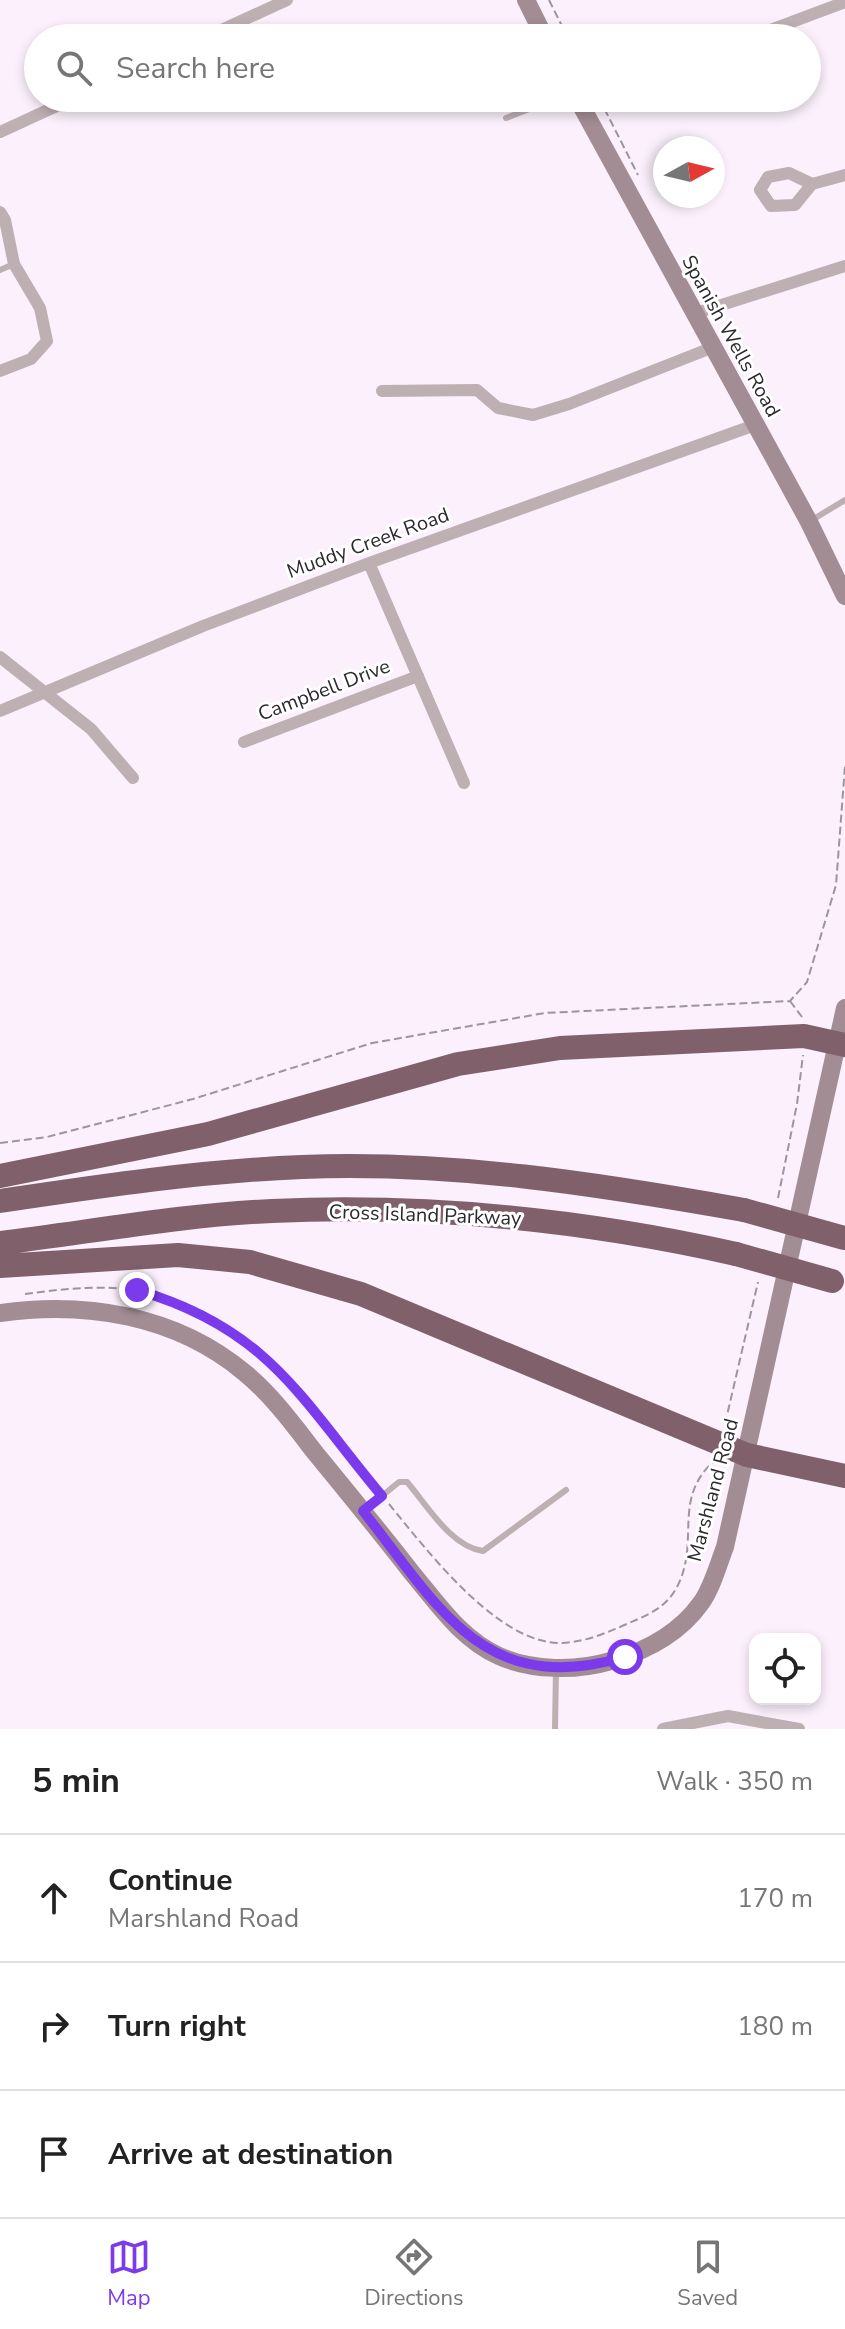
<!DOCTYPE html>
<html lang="en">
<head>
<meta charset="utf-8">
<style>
  :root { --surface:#fff; --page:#f6f6f6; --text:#222; --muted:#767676; --line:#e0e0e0; --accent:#7c3aed }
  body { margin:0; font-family:"Nunito Sans",sans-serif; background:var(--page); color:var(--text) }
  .controls { position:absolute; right:24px; bottom:24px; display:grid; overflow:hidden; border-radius:16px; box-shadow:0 4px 12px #0003 }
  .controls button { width:72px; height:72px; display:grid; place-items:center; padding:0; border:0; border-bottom:2px solid var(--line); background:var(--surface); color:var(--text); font:40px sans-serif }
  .compass { position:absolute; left:653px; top:136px; width:72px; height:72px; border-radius:50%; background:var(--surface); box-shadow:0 4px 12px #0003; rotate:82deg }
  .stop { position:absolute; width:24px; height:24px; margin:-18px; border:6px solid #7c3aed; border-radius:50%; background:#fff }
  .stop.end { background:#7c3aed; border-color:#fff; box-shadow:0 2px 8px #0008 }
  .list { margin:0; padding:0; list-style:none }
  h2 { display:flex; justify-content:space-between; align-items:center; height:104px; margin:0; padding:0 32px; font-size:34px }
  h2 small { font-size:26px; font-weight:400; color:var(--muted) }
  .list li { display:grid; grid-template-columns:52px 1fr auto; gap:24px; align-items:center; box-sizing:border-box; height:128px; padding:0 32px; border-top:2px solid var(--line) }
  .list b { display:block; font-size:30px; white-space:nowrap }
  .list p { margin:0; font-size:26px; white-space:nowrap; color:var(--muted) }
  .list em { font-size:26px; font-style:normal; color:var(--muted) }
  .icon { flex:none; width:44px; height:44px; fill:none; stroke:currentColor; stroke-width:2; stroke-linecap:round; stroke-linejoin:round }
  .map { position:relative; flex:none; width:845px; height:1729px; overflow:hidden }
  .search { position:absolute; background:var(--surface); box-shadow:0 4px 12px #0003; left:24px; right:24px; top:24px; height:88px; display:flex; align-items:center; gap:20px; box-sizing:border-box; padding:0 28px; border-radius:44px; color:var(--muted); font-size:30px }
  .sheet { height:488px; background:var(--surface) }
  nav { display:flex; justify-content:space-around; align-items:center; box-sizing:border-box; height:112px; border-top:2px solid var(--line); background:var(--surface); font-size:22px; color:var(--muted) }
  nav a { display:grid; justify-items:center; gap:4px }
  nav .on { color:var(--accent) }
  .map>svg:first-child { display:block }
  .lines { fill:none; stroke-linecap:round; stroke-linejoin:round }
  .path { stroke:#9d959d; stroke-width:2; stroke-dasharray:8 4; stroke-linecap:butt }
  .lane { stroke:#beafb3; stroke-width:6 }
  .street { stroke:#beafb3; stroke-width:12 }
  .secondary { stroke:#a38d94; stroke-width:18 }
  .highway { stroke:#7f606b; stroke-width:24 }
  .highway-bridge { stroke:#7f606b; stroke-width:24 }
  .route { stroke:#7c3aed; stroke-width:10 }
  .labels { text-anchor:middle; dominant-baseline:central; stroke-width:6; stroke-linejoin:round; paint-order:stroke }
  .street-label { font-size:20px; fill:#2d292e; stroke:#fff }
</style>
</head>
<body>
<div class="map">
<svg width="845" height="1729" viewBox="0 0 845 1729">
  <rect width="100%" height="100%" fill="#fbf0fb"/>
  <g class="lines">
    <path class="path" d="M549 0 568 38
      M599 98 638 175
      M790 1001 802 1017
      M0 1143 47 1137 193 1099 372 1043 545 1013 790 1001 807 982 836 885 845 766
      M778 1198 797 1104 803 1055
      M25 1294C61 1289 99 1285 135 1290 245 1304 312 1408 375 1487
      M725 1424 758 1282
      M389 1504C426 1549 498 1645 562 1643 583 1642 601 1635 620 1627 644 1616 666 1610 678 1585 700 1540 672 1499 714 1461"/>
    <path class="lane" d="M506 118 557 98
      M0 270 14 264
      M812 520 845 500
      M366 1509 399 1482H407C427 1505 451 1547 483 1551L566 1490
      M555 1729 556 1670"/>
    <path class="street" d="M204 38 287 0
      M749 38 845 2
      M0 132 74 98
      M812 184 789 173 768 177 760 190 771 206 795 205 812 184 845 175
      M0 212 5 220 14 264 40 308 47 341 31 359 0 371
      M693 314 845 266
      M382 391 477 390 498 408 533 415 569 404 711 348
      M369 563 464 783
      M0 657 91 729 133 778
      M0 711 203 626 369 563 755 425
      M244 742 418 676
      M663 1729 728 1716 799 1729"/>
    <path class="secondary" d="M526 0 545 38
      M577 98 809 522 845 596
      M0 1313C86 1301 176 1315 245 1373 273 1396 295 1427 317 1455 349 1494 381 1533 412 1573 438 1604 461 1639 499 1656 532 1671 577 1671 611 1661 646 1651 679 1634 701 1603 712 1588 718 1565 725 1547L845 1008"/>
    <path class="highway" d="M0 1176 208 1134 458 1064 560 1048 804 1036 845 1045
      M0 1201C101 1186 201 1171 302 1167 451 1161 598 1184 744 1210
      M0 1243C90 1232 181 1215 272 1211 428 1204 584 1220 736 1254
      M0 1266 178 1255 250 1262 361 1294 747 1455 845 1476"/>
    <path class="highway-bridge" d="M744 1210 844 1238
      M736 1254 832 1281"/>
  </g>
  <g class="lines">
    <path class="route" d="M137 1290C269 1329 300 1398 382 1496L363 1511C440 1608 483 1698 625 1657"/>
  </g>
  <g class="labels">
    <g class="street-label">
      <text transform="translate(731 336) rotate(61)">Spanish Wells Road</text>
      <text transform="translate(368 543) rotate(-20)">Muddy Creek Road</text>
      <text transform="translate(324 690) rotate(-21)">Campbell Drive</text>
      <text transform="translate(425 1215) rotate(2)">Cross Island Parkway</text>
      <text transform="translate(713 1490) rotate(-75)">Marshland Road</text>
    </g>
  </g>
</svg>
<div class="controls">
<button><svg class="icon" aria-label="locate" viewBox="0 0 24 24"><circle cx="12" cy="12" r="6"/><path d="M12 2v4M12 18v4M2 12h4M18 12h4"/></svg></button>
</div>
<svg class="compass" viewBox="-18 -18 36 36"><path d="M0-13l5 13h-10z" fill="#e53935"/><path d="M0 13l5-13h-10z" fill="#767676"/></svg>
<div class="stop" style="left:625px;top:1657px"></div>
<div class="stop end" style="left:137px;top:1290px"></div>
<div class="search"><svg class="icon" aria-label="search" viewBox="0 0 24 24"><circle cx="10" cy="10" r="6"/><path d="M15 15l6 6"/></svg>Search here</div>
</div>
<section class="sheet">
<h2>5 min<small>Walk · 350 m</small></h2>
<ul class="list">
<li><svg class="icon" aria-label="ahead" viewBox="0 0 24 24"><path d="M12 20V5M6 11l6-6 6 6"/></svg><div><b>Continue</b><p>Marshland Road</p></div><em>170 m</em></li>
<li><svg class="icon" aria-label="right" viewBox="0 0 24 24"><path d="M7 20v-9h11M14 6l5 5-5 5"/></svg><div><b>Turn right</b></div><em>180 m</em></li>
<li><svg class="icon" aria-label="arrive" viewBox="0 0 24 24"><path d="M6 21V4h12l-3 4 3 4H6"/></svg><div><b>Arrive at destination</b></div></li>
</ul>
</section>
<nav>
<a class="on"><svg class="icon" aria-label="map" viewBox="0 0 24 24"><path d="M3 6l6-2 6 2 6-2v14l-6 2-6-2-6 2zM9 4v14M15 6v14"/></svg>Map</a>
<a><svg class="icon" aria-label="directions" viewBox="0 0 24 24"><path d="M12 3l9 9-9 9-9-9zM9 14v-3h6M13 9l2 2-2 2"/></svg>Directions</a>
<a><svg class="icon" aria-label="saved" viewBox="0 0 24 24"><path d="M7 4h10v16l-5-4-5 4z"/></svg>Saved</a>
</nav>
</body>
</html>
